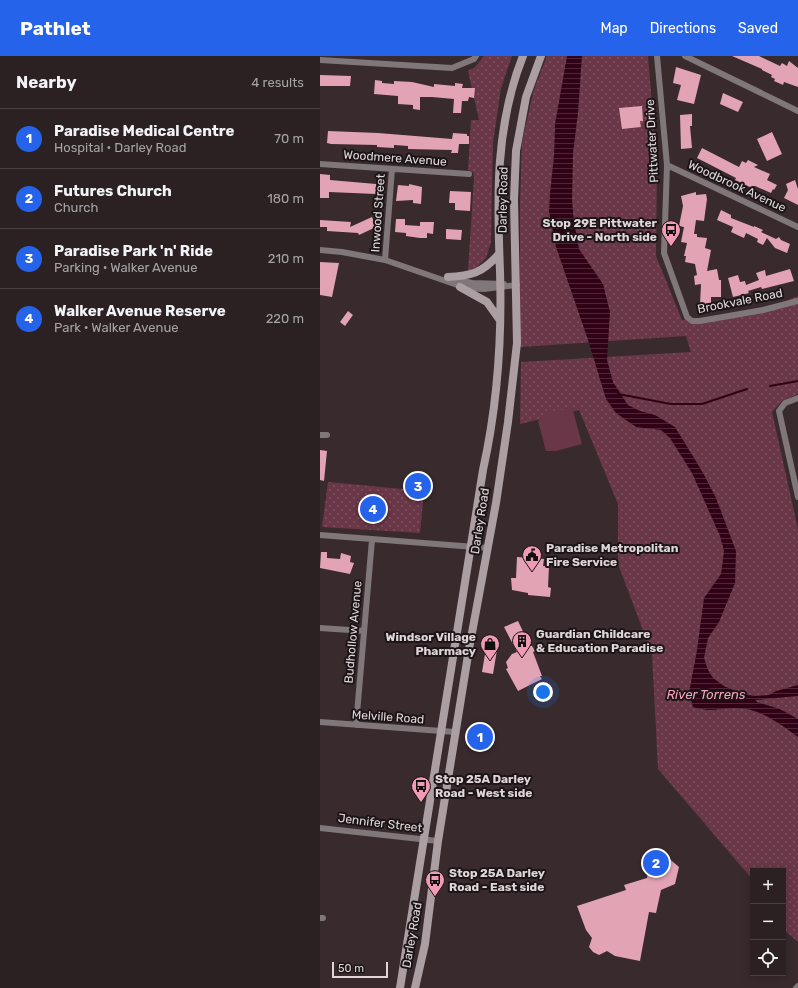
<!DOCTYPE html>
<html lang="en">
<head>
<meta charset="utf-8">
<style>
  :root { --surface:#2b2022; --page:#33282a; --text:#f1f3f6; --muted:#a6a3a5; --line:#473e40; --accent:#2563eb }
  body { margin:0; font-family:Rubik,sans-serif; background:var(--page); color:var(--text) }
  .controls { position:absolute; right:12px; bottom:12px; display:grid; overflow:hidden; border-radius:0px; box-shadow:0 2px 10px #0003 }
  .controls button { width:36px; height:36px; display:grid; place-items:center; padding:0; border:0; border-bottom:1px solid var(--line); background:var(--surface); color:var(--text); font:20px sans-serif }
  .scale { position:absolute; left:12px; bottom:10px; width:56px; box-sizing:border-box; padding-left:4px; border:2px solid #e0d6d9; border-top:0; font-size:11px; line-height:14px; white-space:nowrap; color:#e0d6d9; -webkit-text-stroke:3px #1b1517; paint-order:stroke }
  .you { position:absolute; left:223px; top:636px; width:14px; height:14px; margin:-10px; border:3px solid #fff; border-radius:50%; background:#1a73e8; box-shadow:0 0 0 6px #1a73e833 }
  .badge { display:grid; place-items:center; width:26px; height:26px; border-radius:50%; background:var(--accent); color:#fff; font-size:13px; font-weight:700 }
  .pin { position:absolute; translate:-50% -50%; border:2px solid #fff; box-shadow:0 1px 4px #0006 }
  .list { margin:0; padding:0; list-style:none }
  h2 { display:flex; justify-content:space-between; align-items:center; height:52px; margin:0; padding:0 16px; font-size:17px }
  h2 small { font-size:13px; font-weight:400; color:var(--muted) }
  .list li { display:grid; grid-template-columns:26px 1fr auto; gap:12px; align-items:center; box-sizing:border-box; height:60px; padding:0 16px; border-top:1px solid var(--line) }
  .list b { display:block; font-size:15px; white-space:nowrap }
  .list p { margin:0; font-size:13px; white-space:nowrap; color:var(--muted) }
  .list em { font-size:13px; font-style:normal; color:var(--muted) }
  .icon { flex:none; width:22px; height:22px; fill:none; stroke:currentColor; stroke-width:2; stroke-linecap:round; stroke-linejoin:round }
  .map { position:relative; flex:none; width:478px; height:932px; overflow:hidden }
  header { display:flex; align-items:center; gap:24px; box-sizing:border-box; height:56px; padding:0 20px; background:var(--accent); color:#fff }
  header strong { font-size:19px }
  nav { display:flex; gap:22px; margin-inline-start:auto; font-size:14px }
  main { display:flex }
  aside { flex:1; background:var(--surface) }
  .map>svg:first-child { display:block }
  .park { fill:url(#park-dots) }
  .pitch { fill:#693747 }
  .water { fill:url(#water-rules) }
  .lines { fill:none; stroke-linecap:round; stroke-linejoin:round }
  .stream { stroke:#310216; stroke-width:2 }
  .building { fill:#e2a3b5 }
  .minor { stroke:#7f7779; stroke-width:6 }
  .secondary { stroke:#ac9fa3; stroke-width:8 }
  .labels { text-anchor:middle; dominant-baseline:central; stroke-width:4; stroke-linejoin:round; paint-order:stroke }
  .street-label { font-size:12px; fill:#e0d6d9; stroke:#1b1517 }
  .poi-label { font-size:12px; font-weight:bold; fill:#e0d6d9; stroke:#1b1517; text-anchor:start }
  .water-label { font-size:13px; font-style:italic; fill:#f9a1bc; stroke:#1b1517 }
</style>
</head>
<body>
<header>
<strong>Pathlet</strong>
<nav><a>Map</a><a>Directions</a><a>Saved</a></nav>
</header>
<main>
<aside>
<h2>Nearby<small>4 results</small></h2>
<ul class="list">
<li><span class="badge">1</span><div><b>Paradise Medical Centre</b><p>Hospital · Darley Road</p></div><em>70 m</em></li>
<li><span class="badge">2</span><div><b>Futures Church</b><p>Church</p></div><em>180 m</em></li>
<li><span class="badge">3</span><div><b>Paradise Park 'n' Ride</b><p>Parking · Walker Avenue</p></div><em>210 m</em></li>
<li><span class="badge">4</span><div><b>Walker Avenue Reserve</b><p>Park · Walker Avenue</p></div><em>220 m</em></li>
</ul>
</aside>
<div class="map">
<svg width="478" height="932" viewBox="0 0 478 932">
  <defs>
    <pattern id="park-dots" width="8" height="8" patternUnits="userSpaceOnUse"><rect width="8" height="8" fill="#693747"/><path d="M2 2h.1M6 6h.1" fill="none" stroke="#7e5361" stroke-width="1.8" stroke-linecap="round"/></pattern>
    <pattern id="water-rules" width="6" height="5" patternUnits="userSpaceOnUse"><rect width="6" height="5" fill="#310216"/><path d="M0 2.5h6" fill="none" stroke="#4f2637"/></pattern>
  </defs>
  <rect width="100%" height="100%" fill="#392a2e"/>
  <path class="park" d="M164 0H192L181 32 173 87 171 186 166 202 156 212 148 215 154 122 153 116 148 114 151 64H159L148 15 155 11Z
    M227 0H328L337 110 336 200 362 264 443 254 478 240V338L462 345 452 356 478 473V886L463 873V815H433V824L338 713 332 598 298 508V448L259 354 200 368 201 306 371 296 366 280 200 291V147L202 86 214 33Z
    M8 426 104 435 100 477 2 471Z"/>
  <path class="pitch" d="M252 351 262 388 236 395H226L218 365 226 358Z"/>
  <path class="water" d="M247 0H262L258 57 253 97 252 144 254 166 259 193 283 228 290 256 287 304 293 326 308 349 320 355 335 359 355 371 382 415 396 442 416 495 415 527 399 566 388 582 384 602 388 614 393 622 404 630 422 638 435 640 449 639 456 635 478 629V640L435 644 437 646 460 653 478 663V681C460 668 440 652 416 652 398 652 392 657 373 651L369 637 377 594 384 542 401 518 404 495 400 480 372 417 350 382 341 374 316 371 296 357 286 343 268 284 236 191 229 156 230 137 234 100 235 68Z"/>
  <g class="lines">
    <path class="stream" d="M450 330 478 325
      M298 338 351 348H382L427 333"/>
  </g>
  <path class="building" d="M412 0H439L460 10 462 7 467 10 469 5 478 12V31L464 26 463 29 454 25 455 23 451 21 452 19 442 14V13Z
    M356 11 381 19 374 48 357 44 361 29 353 27Z
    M0 19 31 20 30 30H0Z
    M55 24 62 25V27L74 28V25L92 26 114 31V28L135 30V27L143 28 142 32H155L154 42 149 41 148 45H142L141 57H133L134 43 112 41H100V54L93 53V49L78 48V40L54 38Z
    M403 37 423 46 418 56 400 48Z
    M322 50 323 65H320L321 71 302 73 299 52Z
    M372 58V70H370L372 92 361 93 360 59Z
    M8 75 58 77 132 83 133 77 147 78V80H149V88H139L138 97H131L132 94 88 93V90L74 89V92L57 91V89L11 88 7 87Z
    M452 76 462 98 447 105 437 83Z
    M382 92 419 111 422 105 426 107 428 104 438 109 434 111 450 118 447 124 457 129 454 134 453 133 451 137 435 130H433L432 132 415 124 416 122 377 102Z
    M0 118 10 119V124L56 128V138L9 136V142H0Z
    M475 124 478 133V149L464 142 468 134 466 128Z
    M89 128 102 131 101 148 93 147V144L76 145 78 129 89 130Z
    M130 135 151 136 150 155 135 154V147H129Z
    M376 136V139L386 138 387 143 384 165 376 164 374 178H377V181L387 182 385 192 391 194 387 215 397 213 399 224H401V241H391V250L380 249 381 228 375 229 374 220 377 219 375 208 365 206 366 200H364L367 187 361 186 364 171 359 170 363 150 361 140Z
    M401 154 411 159V162L434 171V170L443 174 441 176 456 183 459 181 461 184 470 188 467 197 455 192 447 182 443 189 437 186 438 183 426 177 424 182 411 176 413 171 397 164Z
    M52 161 56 171 39 179 38 177 7 175V171H0V164L31 166 30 171Z
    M76 163H85V169L100 170V166H114L113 178 107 177V182H100L86 180V177L75 176Z
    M126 173 142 174 141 184 126 183Z
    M0 206 19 207 12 241 0 239Z
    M470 213 474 225 442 233 441 231 428 235 429 237 413 241 408 222 418 219 420 226 425 225 426 229 439 224 436 217 445 214 446 220Z
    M28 255 33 259 25 270 20 266Z
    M0 394 7 395 4 425 0 424Z
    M1 496H7V502L20 503 21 497 31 500 30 506 34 507 30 518 0 512Z
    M197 501 224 503 223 510H229L228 531 231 532 230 541 208 539V537L192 534 191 522H196Z
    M198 565 210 590H212L215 595 213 596 222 620H220L222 623 198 635 186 613 188 612 186 606 192 598 197 596 184 571Z
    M166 592 177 594 173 618 162 616Z
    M346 800 359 811 355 828 341 834 336 857 329 856 320 905 295 900 287 895 279 899 273 896 269 891 272 882 266 874 257 850 306 834 304 829 327 822 330 806Z"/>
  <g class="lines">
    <path class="minor" d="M337 0 347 109 344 197 367 261 372 265H380L443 254 478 245
      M365 0 478 55
      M0 4 132 12 154 3 156 0
      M0 108 149 118
      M347 109 478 171
      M0 194 22 196 65 204 146 232 164 233 197 229
      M65 204 72 113
      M134 223 152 227 184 228
      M478 342 465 347 459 355 478 441
      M0 379H7
      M0 479 168 492
      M0 572 44 575
      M0 666 135 676
      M36 669 52 484
      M0 772 118 785
      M0 862H3
      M476 932 478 930"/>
    <path class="secondary" d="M128 221C151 220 162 217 178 199
      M140 231 167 246 179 263
      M80 932 163 414C177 351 182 279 180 215 177 142 175 70 203 0
      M95 932 105 888 118 785 149 593 176 447 188 366 197 287 194 144 196 95 206 41 221 0"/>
  </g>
  <defs>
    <symbol id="bus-pin" viewBox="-11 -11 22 30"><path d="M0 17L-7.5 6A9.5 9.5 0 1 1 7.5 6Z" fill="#f09ab4" stroke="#1b1517"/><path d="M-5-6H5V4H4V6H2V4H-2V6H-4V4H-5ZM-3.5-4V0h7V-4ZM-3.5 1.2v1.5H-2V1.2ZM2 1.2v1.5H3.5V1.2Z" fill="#111"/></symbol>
    <symbol id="civic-pin" viewBox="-11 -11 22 30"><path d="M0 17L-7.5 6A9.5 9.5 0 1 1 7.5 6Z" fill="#f09ab4" stroke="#1b1517"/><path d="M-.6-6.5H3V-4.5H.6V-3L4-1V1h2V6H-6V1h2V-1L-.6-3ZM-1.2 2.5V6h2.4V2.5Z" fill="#111"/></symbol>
    <symbol id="building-pin" viewBox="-11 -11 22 30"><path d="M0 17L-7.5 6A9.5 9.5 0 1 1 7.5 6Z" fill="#f09ab4" stroke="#1b1517"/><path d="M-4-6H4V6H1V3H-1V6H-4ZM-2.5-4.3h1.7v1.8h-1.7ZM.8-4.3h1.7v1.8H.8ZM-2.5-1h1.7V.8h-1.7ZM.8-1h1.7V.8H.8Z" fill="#111"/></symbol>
    <symbol id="shop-pin" viewBox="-11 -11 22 30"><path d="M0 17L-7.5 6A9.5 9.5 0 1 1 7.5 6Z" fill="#f09ab4" stroke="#1b1517"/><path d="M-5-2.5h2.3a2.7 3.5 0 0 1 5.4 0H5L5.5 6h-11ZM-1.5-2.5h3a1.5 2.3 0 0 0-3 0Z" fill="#111"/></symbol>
  </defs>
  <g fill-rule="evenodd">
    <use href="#bus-pin" x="340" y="163" width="22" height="30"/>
    <use href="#civic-pin" x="201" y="488" width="22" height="30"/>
    <use href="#building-pin" x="191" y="574" width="22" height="30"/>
    <use href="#shop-pin" x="159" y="577" width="22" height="30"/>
    <use href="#bus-pin" x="90" y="719" width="22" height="30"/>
    <use href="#bus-pin" x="104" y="813" width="22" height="30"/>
  </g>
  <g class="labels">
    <g class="street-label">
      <text transform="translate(332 85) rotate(-93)">Pittwater Drive</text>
      <text transform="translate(75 102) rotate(4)">Woodmere Avenue</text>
      <text transform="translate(417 130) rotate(25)">Woodbrook Avenue</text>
      <text transform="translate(183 144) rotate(-89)">Darley Road</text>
      <text transform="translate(58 157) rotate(-86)">Inwood Street</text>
      <text transform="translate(420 245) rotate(-11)">Brookvale Road</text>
      <text transform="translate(160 465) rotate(-81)">Darley Road</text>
      <text transform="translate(33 576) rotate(-85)">Budhollow Avenue</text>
      <text transform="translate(68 661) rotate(4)">Melville Road</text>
      <text transform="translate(60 767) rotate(7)">Jennifer Street</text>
      <text transform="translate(92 879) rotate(-80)">Darley Road</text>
    </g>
    <g class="poi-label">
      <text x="337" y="167" text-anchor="end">Stop 29E Pittwater<tspan x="337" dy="14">Drive - North side</tspan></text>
      <text x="226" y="492">Paradise Metropolitan<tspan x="226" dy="14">Fire Service</tspan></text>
      <text x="216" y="578">Guardian Childcare<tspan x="216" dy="14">&amp; Education Paradise</tspan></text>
      <text x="156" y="581" text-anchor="end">Windsor Village<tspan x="156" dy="14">Pharmacy</tspan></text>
      <text x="115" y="723">Stop 25A Darley<tspan x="115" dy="14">Road - West side</tspan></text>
      <text x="129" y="817">Stop 25A Darley<tspan x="129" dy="14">Road - East side</tspan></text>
    </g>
    <g class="water-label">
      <text x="386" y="638">River Torrens</text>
    </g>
  </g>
</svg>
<div class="controls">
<button>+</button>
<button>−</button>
<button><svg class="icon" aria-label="locate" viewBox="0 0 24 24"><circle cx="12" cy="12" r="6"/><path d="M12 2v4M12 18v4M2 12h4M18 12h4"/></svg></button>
</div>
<div class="scale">50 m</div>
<div class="you"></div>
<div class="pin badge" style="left:160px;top:681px">1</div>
<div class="pin badge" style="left:336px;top:807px">2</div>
<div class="pin badge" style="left:98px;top:430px">3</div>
<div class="pin badge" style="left:53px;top:453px">4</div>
</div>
</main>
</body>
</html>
